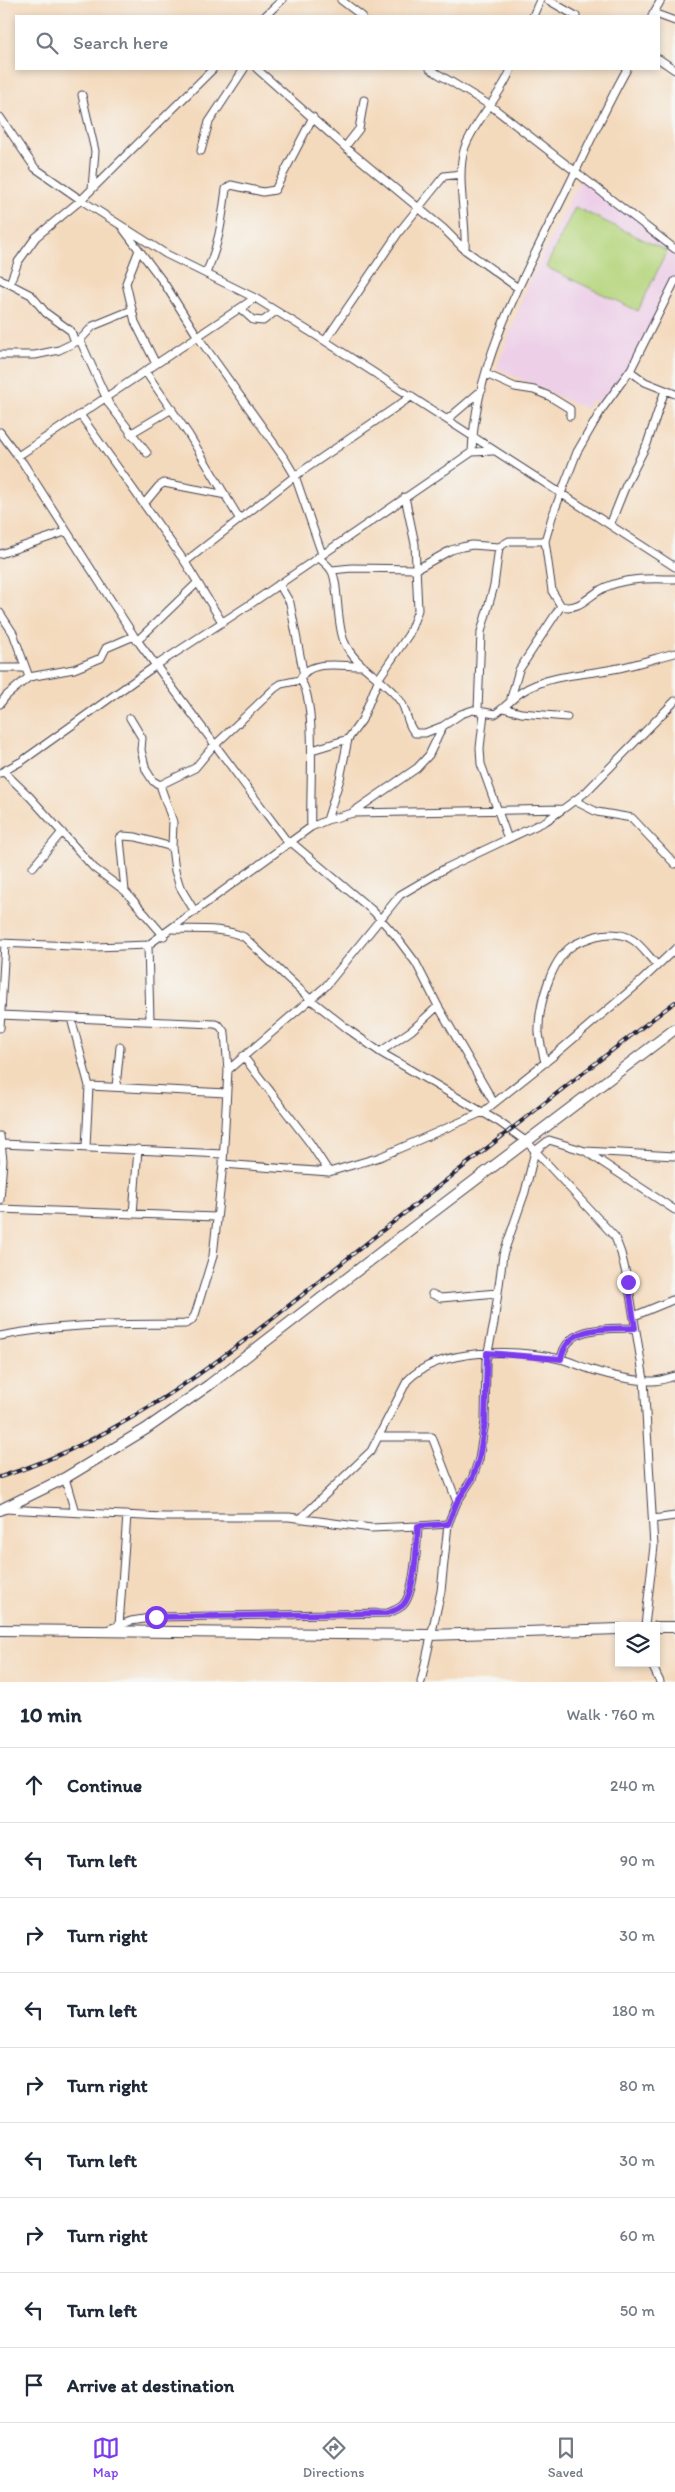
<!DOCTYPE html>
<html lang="en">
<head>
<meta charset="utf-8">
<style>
  :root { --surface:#fff; --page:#f2f2f3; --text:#1f2937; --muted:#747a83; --line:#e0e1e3; --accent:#7c3aed }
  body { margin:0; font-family:Itim,sans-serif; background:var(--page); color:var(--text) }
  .controls { position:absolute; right:15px; bottom:15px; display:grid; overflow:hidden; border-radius:0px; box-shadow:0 2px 8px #0003 }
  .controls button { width:45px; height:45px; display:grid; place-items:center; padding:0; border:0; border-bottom:1px solid var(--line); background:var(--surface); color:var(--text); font:25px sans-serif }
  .stop { position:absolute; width:15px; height:15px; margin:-11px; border:4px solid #7c3aed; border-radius:50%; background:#fff }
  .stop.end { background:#7c3aed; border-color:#fff; box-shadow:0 1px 5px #0008 }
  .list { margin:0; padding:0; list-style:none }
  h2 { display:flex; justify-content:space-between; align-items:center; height:65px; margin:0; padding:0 20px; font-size:21px }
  h2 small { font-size:16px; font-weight:400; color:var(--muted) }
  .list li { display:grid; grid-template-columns:32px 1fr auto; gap:15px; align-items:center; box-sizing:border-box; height:75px; padding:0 20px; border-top:1px solid var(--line) }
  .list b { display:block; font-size:19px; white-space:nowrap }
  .list em { font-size:16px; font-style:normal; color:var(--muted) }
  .icon { flex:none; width:28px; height:28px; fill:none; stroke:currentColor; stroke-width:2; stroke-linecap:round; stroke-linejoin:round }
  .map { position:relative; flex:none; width:675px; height:1682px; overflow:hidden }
  .search { position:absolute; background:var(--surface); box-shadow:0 2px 8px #0003; left:15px; right:15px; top:15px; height:55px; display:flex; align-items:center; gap:12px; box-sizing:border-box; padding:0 18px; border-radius:0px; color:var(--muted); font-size:19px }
  .sheet { height:740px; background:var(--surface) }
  nav { display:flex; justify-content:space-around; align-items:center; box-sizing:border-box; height:70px; border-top:1px solid var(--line); background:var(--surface); font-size:14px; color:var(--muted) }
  nav a { display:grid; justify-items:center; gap:2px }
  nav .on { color:var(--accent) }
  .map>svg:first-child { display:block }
  .built { fill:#edd0e8 }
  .green { fill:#b5d57d; stroke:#6c7c5c }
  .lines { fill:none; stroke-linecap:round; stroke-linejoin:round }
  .street-casing { stroke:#423e4e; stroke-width:9 }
  .secondary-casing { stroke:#423e4e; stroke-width:12 }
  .street { stroke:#fff; stroke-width:7 }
  .secondary { stroke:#fff; stroke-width:10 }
  .rail-casing { stroke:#22223b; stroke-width:4 }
  .rail { stroke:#f6f6f2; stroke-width:2; stroke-dasharray:5.5; stroke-linecap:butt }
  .route { stroke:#7c3aed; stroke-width:6 }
</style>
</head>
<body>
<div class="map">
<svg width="675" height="1682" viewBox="0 0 675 1682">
  <rect width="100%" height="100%" fill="#f6f6f2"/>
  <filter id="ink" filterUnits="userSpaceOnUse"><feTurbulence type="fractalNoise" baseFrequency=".02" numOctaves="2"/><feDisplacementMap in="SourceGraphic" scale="10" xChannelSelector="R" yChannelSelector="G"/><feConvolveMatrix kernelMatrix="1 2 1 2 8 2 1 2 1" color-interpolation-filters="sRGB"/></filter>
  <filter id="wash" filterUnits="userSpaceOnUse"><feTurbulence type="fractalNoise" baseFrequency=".0096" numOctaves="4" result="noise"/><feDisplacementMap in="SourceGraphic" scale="20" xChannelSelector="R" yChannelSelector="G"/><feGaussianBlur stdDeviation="1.12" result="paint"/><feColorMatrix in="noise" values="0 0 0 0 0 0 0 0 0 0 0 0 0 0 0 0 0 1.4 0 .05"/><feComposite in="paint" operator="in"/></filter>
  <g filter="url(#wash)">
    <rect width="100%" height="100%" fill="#f4dabd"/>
    <path class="built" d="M581 178 675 249V282L630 371 610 397 601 396V405L591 400 586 409 497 368 528 284Z"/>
    <path class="green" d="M575 207 667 251 638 311 546 267Z"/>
  </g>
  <g filter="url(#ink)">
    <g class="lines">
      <defs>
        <path id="street" d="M341 0 362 16
          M548 0 576 16
          M653 13 675 21
          M265 16 282 0
          M533 16 540 0
          M652 16 661 0
          M659 59 675 70
          M257 69 345 147 444 229 465 250 518 288
          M430 69 491 106 675 249
          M82 95 95 151 92 189
          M0 117 35 168 81 200 166 254 255 298 325 341 675 567
          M345 147 359 129 364 100
          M201 151 209 122 244 69
          M124 230 164 283 198 337 285 459 295 476 322 554
          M139 250 126 283 135 322 156 364
          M465 250C467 219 455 176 465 147 476 118 500 98 511 69
          M206 273C219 246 222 219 226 189L231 185 263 192 275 190 313 117
          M0 279 31 295 46 313 71 331 75 342
          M675 281 631 369 602 409 577 452 552 517 545 541 552 591 561 606C581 611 589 594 606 587 628 577 651 579 675 579
          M10 283 18 262 36 237 81 200 213 69
          M245 305 243 311 253 320 263 321 275 312
          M80 340 109 404 147 453
          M325 341 399 232 444 176 461 174
          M0 355H35L59 350 80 340 93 326 132 310
          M145 371 189 435 239 518
          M630 371 645 382 665 390
          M486 374 515 387 534 390 549 396 570 409V416
          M81 416 185 562 222 622
          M448 419 482 390
          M0 432 23 463 134 636 289 844
          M130 434 172 409
          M472 452C475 362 525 274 564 195 585 153 604 110 627 69
          M18 456 255 298
          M144 504 159 486 164 483 226 495
          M610 525 626 485 647 444 665 390 675 394
          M0 554 65 532
          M318 557C322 561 328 565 331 570 339 580 336 623 344 641 355 668 386 679 401 702 407 711 407 726 415 733H425L443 726
          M185 562 295 476 412 396
          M332 570 352 568 417 569 451 550 462 547 472 545 499 547 509 541H545
          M279 584 290 603 303 671
          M0 613 13 633 29 677
          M137 641 197 583
          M0 668H24
          M300 680C318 698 309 798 311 827
          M511 698 519 670 561 606
          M0 704 6 696 29 677 74 669 101 658 106 648 134 636
          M503 708 521 713 567 717
          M478 710 481 632 494 586 499 547
          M484 713 480 748 481 764 508 839
          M130 718 142 738 141 750 146 770 153 781 160 785 173 822 172 847 175 871 180 887 195 912
          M215 745 275 688 281 684 300 680C308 658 343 667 363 666
          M312 750 348 739
          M4 772 30 797 94 868 125 891 164 936
          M0 773 22 761 155 666 252 603 472 452 493 451
          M160 785 195 768 214 745
          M575 801 597 812 632 818 675 864
          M353 812 417 768 429 755 443 726 461 714 473 710 495 714C510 704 516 692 535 685 561 674 591 674 619 668 638 664 656 658 675 653
          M327 820 340 779 348 739 362 720 379 678 409 634 418 610 415 544 405 497
          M291 842 373 911 395 935 416 963 438 1006 494 1103
          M33 867 62 832
          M125 891 120 838 123 836 136 837 172 847
          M172 929C196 930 222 927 244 937L310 999 349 1030 380 1052 499 1122 527 1142 615 1237 621 1253 628 1282 644 1380 654 1546 645 1626
          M0 943 96 947 148 945 311 827 327 820 353 813 563 809 586 792 675 701
          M148 945 150 1021
          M0 1015 215 1024 220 1026 225 1033 228 1070 223 1164 213 1256 195 1315 191 1321 185 1324C119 1325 65 1323 0 1336
          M71 1018 89 1086 86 1147
          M0 1028 5 944
          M380 1052 412 1030 438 1006
          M243 1056 310 1143 329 1172
          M545 1063C543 1053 540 1043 539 1033 538 1008 550 961 572 946 579 941 588 939 596 936 609 933 622 933 633 940 642 946 649 957 657 965
          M228 1070 326 986 400 895 446 868 546 821 563 809
          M89 1086 226 1093
          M116 1087 120 1047
          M0 1136 3 1160 0 1200
          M2 1144 223 1154
          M585 1151 675 1156
          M223 1164 329 1172 380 1157 483 1112 552 1057 639 983 675 949
          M0 1209 216 1217
          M133 1214 138 1149
          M432 1294 441 1298 497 1293
          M634 1316 675 1299
          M561 1359C567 1324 607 1329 635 1328
          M380 1437H432L457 1502
          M65 1478 75 1512
          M5 1509 163 1517H289L371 1528 418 1526
          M300 1519 371 1451 407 1381C438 1347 518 1349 560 1359 570 1361 580 1366 589 1369 608 1375 633 1381 653 1381 660 1381 668 1378 675 1376
          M653 1519 675 1516
          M119 1625 127 1515
          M109 1629 131 1621 157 1617 388 1613C393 1611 399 1609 403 1605 415 1593 417 1544 418 1526L448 1524 457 1502 472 1479 479 1459 485 1422 486 1361 494 1323 503 1255 525 1192 535 1151 549 1140 585 1151 675 1210
          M651 1663 660 1682
          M421 1682 441 1591 448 1524"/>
        <path id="secondary" d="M0 1510 65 1478 146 1429 209 1385 420 1222 675 1029
          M656 1627H675
          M0 1630 430 1635 619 1629"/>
      </defs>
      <use href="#street" class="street-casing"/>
      <use href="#secondary" class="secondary-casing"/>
      <use href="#street" class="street"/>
      <use href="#secondary" class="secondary"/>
      <defs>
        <path id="rail" d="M0 1477C139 1434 252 1335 363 1246 467 1164 570 1082 675 1002"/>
      </defs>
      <use href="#rail" class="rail-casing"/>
      <use href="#rail" class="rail"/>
    </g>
  </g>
  <g class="lines" filter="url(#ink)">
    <path class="route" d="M156 1617 388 1613C393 1611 399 1609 403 1605 415 1593 417 1544 418 1526L448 1524 457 1502 472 1479 479 1459 485 1422 487 1353 561 1359C567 1324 607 1329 635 1328L628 1282"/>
  </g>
</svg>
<div class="controls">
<button><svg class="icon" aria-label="layers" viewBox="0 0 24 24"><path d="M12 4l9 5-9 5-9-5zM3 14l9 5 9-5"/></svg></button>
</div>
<div class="stop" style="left:156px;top:1617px"></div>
<div class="stop end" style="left:628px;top:1282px"></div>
<div class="search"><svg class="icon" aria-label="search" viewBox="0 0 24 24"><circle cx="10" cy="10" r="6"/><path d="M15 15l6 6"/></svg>Search here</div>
</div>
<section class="sheet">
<h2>10 min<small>Walk · 760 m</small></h2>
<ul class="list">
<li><svg class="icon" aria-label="ahead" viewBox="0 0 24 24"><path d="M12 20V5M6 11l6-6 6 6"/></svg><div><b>Continue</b></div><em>240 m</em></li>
<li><svg class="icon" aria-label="left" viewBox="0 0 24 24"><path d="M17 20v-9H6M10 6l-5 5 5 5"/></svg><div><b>Turn left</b></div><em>90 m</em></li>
<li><svg class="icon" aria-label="right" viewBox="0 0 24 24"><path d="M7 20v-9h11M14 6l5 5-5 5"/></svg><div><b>Turn right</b></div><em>30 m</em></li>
<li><svg class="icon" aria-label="left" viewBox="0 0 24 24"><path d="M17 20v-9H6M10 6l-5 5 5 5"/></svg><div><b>Turn left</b></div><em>180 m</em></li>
<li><svg class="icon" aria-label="right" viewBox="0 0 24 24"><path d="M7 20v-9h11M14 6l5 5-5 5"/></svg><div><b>Turn right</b></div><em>80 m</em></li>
<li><svg class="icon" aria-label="left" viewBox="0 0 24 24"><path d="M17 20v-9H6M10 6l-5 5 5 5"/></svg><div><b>Turn left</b></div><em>30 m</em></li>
<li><svg class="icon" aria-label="right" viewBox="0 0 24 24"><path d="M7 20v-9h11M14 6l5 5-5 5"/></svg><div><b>Turn right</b></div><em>60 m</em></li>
<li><svg class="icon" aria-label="left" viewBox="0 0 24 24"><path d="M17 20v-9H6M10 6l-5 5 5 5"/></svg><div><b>Turn left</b></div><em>50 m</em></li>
<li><svg class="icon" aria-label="arrive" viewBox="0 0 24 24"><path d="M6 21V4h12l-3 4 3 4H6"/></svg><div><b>Arrive at destination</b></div></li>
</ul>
</section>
<nav>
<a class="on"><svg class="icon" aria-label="map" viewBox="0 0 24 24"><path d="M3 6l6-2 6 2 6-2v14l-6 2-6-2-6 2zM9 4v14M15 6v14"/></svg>Map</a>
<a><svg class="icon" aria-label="directions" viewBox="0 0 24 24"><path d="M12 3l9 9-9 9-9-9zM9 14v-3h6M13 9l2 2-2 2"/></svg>Directions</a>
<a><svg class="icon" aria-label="saved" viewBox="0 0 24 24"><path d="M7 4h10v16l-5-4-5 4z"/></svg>Saved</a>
</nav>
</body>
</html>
